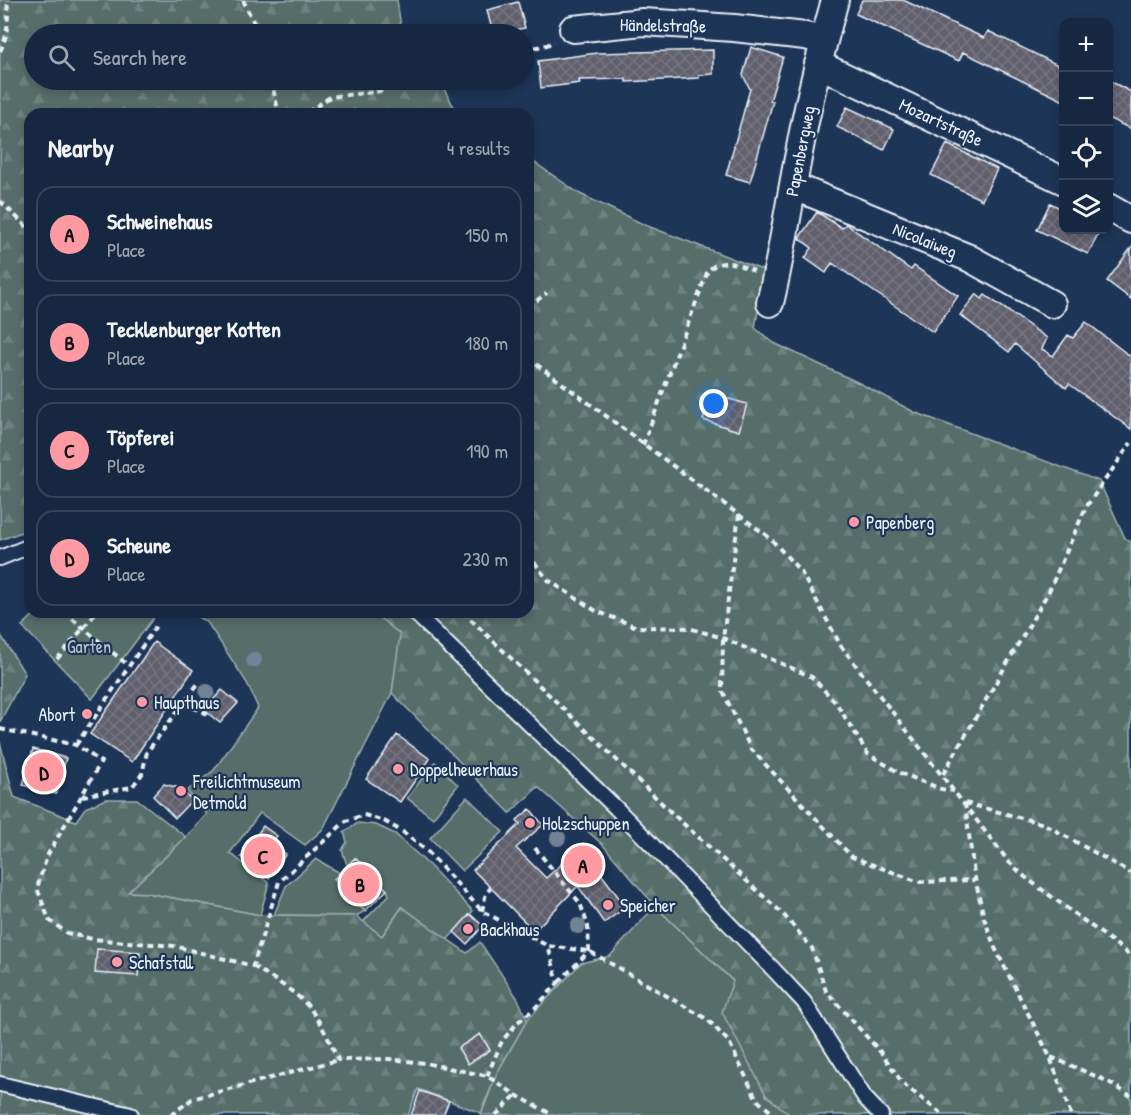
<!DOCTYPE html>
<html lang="en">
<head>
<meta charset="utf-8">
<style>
  :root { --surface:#162841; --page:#23344c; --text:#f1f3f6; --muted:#9ea6b1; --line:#35445a; --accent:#ff9aa2 }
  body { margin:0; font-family:"Patrick Hand",sans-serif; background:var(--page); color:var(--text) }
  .controls { position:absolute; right:18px; top:18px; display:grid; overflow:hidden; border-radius:12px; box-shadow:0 3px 9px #0003 }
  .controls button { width:54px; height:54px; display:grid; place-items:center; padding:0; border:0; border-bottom:2px solid var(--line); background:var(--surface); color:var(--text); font:30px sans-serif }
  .you { position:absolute; left:714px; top:404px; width:21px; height:21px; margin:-15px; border:4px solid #fff; border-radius:50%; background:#1a73e8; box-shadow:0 0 0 9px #1a73e833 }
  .badge { display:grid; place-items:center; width:39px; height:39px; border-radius:50%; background:var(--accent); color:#111; font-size:20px; font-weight:700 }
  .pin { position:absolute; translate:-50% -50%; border:3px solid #fff; box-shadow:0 2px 6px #0006 }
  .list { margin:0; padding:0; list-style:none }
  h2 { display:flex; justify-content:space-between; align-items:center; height:78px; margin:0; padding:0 24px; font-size:26px }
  h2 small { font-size:20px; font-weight:400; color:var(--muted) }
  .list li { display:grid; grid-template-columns:39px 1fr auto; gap:18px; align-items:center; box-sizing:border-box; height:96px; margin:0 12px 12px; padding:0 12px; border:2px solid var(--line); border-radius:18px }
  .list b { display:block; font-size:22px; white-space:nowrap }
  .list p { margin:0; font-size:20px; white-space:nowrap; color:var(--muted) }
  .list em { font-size:20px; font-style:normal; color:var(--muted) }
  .icon { flex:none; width:33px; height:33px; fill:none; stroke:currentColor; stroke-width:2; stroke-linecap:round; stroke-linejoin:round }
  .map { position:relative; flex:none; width:1131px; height:1115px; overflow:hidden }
  .search { position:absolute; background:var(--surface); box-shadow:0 3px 9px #0003; left:24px; top:24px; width:510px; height:66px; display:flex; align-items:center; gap:15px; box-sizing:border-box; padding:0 21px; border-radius:33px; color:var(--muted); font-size:22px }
  .panel { position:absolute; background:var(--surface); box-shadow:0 3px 9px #0003; left:24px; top:108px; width:510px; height:510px; border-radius:18px }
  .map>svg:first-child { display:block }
  .green { fill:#566e6a; stroke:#9fb0b1; stroke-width:1.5 }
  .forest { fill:url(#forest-firs); stroke:#9fb0b1; stroke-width:1.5 }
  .building { fill:url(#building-cross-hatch); stroke:#e8f1f8; stroke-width:1.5 }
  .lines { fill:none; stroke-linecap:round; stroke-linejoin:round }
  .lane-casing { stroke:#e8f1f8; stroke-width:18 }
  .street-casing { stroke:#e8f1f8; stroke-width:30 }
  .path { stroke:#e8f1f8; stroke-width:4; stroke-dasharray:6 4.5; stroke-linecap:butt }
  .lane { stroke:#1d3557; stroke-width:14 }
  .street { stroke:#1d3557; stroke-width:26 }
  .tree { fill:#718394 }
  .poi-dot { fill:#ff9aa2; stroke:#1d3557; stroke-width:2 }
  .labels { text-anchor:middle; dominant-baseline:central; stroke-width:4.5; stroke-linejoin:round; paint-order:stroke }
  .street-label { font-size:18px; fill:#e8f1f8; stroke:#1d3557 }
  .poi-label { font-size:18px; fill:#e8f1f8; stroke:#1d3557; text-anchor:start }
  .park-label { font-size:18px; fill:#b5c3c6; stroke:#1d3557 }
</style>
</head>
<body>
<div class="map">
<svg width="1131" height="1115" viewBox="0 0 1131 1115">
  <defs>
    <pattern id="forest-firs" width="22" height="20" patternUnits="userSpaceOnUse" patternTransform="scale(1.5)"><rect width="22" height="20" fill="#566e6a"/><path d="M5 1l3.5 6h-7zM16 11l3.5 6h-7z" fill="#6e8380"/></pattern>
    <pattern id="building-cross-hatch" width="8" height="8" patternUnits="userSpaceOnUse" patternTransform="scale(1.5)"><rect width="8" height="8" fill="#615e6c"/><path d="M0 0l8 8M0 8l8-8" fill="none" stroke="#787682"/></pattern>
  </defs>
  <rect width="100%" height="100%" fill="#1d3557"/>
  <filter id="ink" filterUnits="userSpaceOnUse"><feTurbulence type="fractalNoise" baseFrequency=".0167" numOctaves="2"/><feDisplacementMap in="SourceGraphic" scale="12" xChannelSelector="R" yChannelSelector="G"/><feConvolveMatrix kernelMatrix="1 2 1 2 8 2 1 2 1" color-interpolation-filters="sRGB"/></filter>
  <g filter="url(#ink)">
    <path class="green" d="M37 612H158L92 699 22 626Z
      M188 612H372L401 634 392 693 323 829 305 845 260 813 230 853 269 883 260 915 147 893 127 892 186 837 207 814 187 791 214 770 258 708 247 683 207 622Z
      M435 762 458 785 433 818 407 798Z
      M467 797 503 832 462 871 430 838Z
      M358 823 376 825 395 834 430 866 473 911 447 940 402 907 382 936 363 922 389 895 387 890 355 858 347 865 342 850 347 842 344 832Z
      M316 859 340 873 334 879 365 911 356 916 274 915 286 886Z
      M655 906 733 981 766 1095 790 1115H481L497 1073 527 1020 581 963 610 956Z"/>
    <path class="forest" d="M0 0H397L402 34H34V80H413L414 83 426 80H439L454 107 465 114H30V529L0 540Z
      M528 158 580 194 645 225 765 271 755 328 774 343 859 383 914 412 1099 481 1125 538 1131 542V1115H790L766 1095 722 1012 733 981 655 906 603 845 538 787 510 813 392 693 400 634 372 612H528Z
      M0 634 25 674 0 722Z
      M0 742 14 797 76 821 85 808 106 799H137L186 837 128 892 147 893 260 915 356 916 382 936 402 907 467 953 480 942 518 999 527 1020 497 1073 481 1113 418 1089 408 1115H0Z"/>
    <path class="building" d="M862 0H903L984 38 988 31 1064 68V101L963 52 959 61 856 14Z
      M518 2 525 28 493 34 487 10Z
      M751 47 783 57 770 101H773L750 182 726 175 750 89 743 75Z
      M713 50V74L699 75V78L626 82V79L579 80 580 83 541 88 538 61 597 53Z
      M1108 80 1131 92V129L1108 118Z
      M847 107 894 129 884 150 837 127Z
      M947 144 997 169 982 200 931 175Z
      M1050 203 1064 210V230H1100L1088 254 1037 230Z
      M817 212 842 228 846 224 911 270 914 266 958 296 933 332 832 263 826 273 805 258 812 248 799 238Z
      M1131 248V299L1107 281Z
      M976 294 982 299 985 295 1047 338 1042 349 1053 356 1068 335 1073 338 1086 322 1131 357V429L1069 384 1066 388 1015 344 1009 352 960 315Z
      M711 394 747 404 739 431 703 420Z
      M154 642 193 670 132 762 90 734Z
      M222 690 238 703 220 723 204 710Z
      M397 735 430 759 400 802 366 779Z
      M33 749 66 758 56 794 23 785Z
      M164 784 179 788 192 800 175 818 153 796Z
      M530 809 543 825 516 848 546 878 583 845 603 868 599 871 626 907 604 923 578 886 534 931 473 870 520 824 517 820Z
      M263 826 277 836 271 844 286 854 269 878 241 857Z
      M355 858 387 890 365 911 334 879Z
      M470 914 483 926 467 944 454 932Z
      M97 949 140 952 138 976 95 973Z
      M480 1034 490 1050 468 1064 458 1048Z
      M420 1091 449 1101 443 1115H411Z"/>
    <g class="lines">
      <defs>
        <path id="lane" d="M0 558 30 546
          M414 612 616 808 774 970 804 1002 865 1098 881 1115
          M0 1084 131 1115"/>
        <path id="street" d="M573 29 643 22 734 28 805 36 824 40
          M818 64 1064 181
          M793 186 969 258 1052 304
          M1108 207 1131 220
          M770 303C782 254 789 203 799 153 808 102 821 51 835 0"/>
      </defs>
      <use href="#lane" class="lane-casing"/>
      <use href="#street" class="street-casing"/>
      <path class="path" d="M243 0 259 34
        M524 50 547 45 554 41
        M0 51C8 37 9 16 7 0
        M271 80 279 114
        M310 114 311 110 330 97 382 91 409 80
        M0 201 30 230
        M528 307 547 293
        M528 358 770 538 801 572 841 646 1009 862 1025 877 1125 951 1131 958
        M643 445 708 270C725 257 736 264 754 271
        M739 514 723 638 722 690 751 749 852 857 919 882 975 880
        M528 554 548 580 596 611 637 627 689 628 723 638 812 677 836 703 868 754 898 772 941 789 954 791
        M64 612 129 666
        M463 612 675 816 782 913 812 948 826 991 883 1055 903 1084 943 1115
        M57 659 97 612
        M183 704 202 711 208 715 209 714
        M0 729 76 745 101 762 47 856 37 888 49 920 67 933 92 939 174 946 253 966 279 882 346 821 364 815 384 821 403 832 428 852 482 911 548 946 589 951 707 1019 729 1042 757 1100 775 1115
        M76 745 158 623
        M943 774 1049 591 1086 507 1131 443
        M82 796 132 787 142 774 147 752 200 681
        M965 803 974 874 984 918 995 948 1050 1057 1071 1115
        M965 803 1044 824 1131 873
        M535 848 580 903 588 926 589 951 558 983
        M482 911 486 893 491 888
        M253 966C271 978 294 990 309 1007 321 1023 330 1041 338 1060L389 1059 425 1063 487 1076 516 1095 553 1115
        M1051 1057 1107 1081 1131 1096
        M487 1076 502 1041 518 1022 535 1008 558 983 548 946
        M171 1115 192 1099 338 1060
        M496 1115 516 1095"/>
      <use href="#lane" class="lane"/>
      <use href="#street" class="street"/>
    </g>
    <g class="tree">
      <circle cx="254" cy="660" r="8"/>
      <circle cx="207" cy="692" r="8"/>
      <circle cx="558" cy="838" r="8"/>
      <circle cx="578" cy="926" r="8"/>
    </g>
  </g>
  <g class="poi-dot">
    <circle cx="854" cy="522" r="6"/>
    <circle cx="142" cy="702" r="6"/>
    <circle cx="87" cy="714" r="6"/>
    <circle cx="398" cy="769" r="6"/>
    <circle cx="181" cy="791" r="6"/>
    <circle cx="530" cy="823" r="6"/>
    <circle cx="608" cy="905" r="6"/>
    <circle cx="468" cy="929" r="6"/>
    <circle cx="117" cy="962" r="6"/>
  </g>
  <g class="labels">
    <g class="street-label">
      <text transform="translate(663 25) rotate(1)">Händelstraße</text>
      <text transform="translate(941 122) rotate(25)">Mozartstraße</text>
      <text transform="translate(800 151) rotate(-79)">Papenbergweg</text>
      <text transform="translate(925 240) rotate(22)">Nicolaiweg</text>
    </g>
    <g class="poi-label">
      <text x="866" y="522">Papenberg</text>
      <text x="154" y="702">Haupthaus</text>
      <text x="75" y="714" text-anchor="end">Abort</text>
      <text x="410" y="769">Doppelheuerhaus</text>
      <text x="193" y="781">Freilichtmuseum<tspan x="193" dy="21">Detmold</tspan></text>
      <text x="542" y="823">Holzschuppen</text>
      <text x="620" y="905">Speicher</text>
      <text x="480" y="929">Backhaus</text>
      <text x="129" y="962">Schafstall</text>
    </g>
    <g class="park-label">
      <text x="89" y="646">Garten</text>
    </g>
  </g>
</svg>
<div class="controls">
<button>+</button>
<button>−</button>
<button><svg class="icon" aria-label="locate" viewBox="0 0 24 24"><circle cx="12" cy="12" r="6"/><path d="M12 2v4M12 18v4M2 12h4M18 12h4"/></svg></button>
<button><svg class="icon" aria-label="layers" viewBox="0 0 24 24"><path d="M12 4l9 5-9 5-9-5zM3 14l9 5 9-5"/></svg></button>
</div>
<div class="you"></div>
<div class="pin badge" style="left:583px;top:865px">A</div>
<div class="pin badge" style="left:360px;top:884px">B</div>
<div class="pin badge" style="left:263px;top:856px">C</div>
<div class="pin badge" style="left:44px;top:772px">D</div>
<div class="search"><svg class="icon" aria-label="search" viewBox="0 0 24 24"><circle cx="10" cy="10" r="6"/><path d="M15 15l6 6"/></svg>Search here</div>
<section class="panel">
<h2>Nearby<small>4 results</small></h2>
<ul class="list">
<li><span class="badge">A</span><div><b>Schweinehaus</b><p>Place</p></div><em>150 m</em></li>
<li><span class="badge">B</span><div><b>Tecklenburger Kotten</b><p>Place</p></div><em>180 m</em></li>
<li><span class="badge">C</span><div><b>Töpferei</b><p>Place</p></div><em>190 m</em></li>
<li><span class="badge">D</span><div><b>Scheune</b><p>Place</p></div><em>230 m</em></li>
</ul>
</section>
</div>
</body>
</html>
